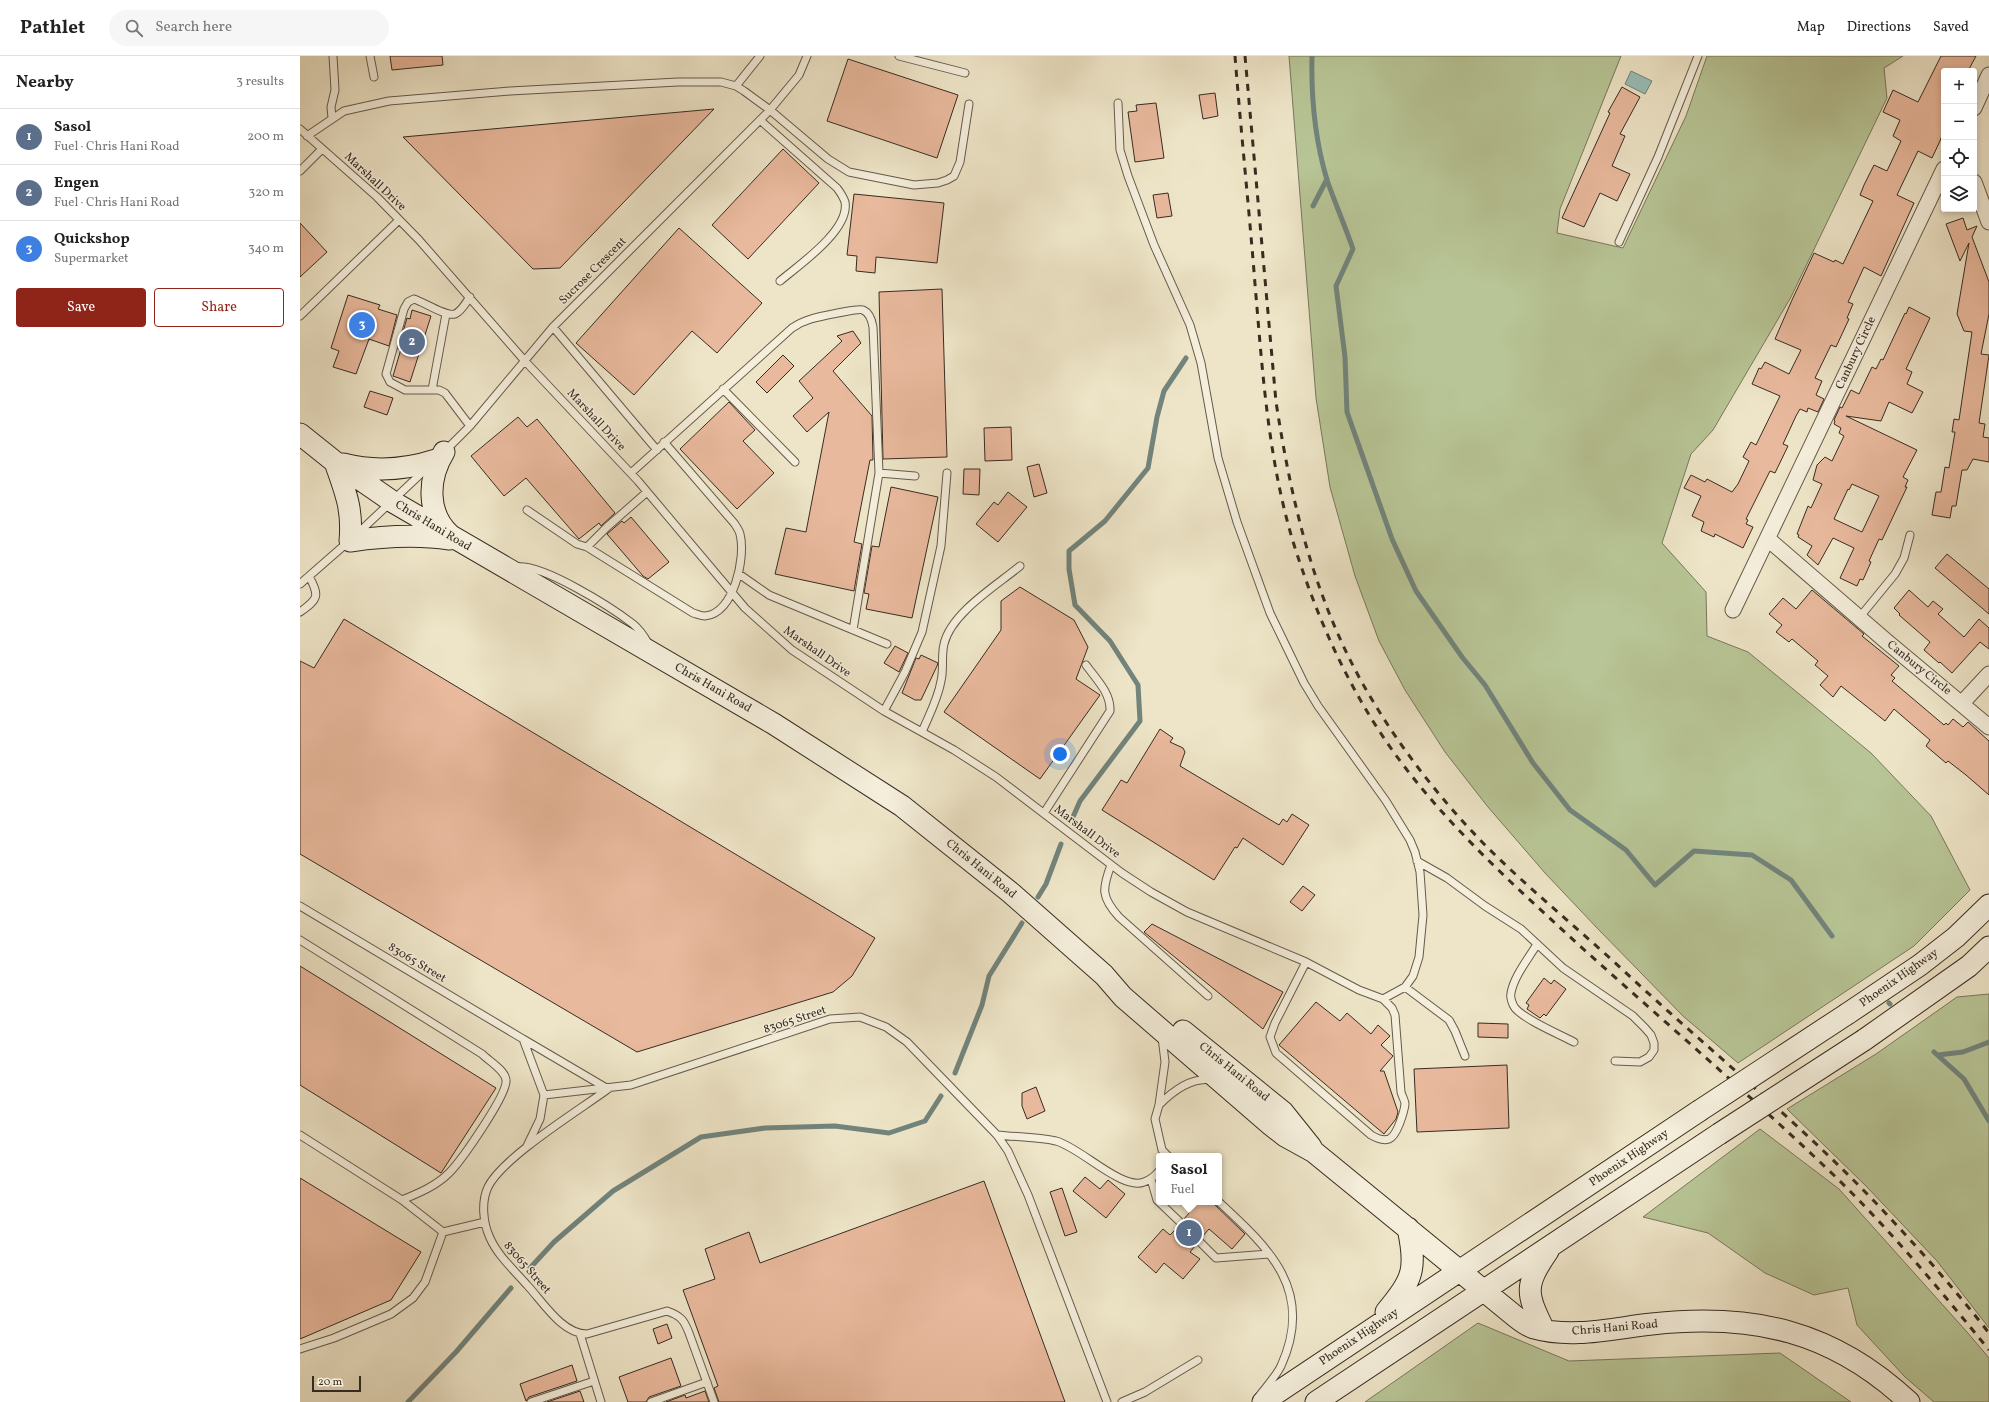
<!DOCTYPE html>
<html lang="en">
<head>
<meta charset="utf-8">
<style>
  :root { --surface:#fff; --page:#f6f6f6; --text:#222; --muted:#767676; --line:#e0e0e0; --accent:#8f2418 }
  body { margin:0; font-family:Vollkorn,serif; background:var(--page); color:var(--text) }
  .controls { position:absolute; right:12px; top:12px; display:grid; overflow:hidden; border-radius:4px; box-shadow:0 2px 6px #0003 }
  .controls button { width:36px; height:36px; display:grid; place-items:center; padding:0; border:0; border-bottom:1px solid var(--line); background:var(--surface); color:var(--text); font:20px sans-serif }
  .scale { position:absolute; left:12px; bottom:10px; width:49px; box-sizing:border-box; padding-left:4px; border:2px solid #382c21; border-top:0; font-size:11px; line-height:14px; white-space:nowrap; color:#382c21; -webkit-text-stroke:3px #f4eedb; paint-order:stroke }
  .you { position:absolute; left:760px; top:698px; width:14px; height:14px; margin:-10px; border:3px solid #fff; border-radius:50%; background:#1a73e8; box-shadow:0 0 0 6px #1a73e833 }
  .badge { display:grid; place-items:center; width:26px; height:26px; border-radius:50%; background:var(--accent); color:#fff; font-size:13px; font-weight:700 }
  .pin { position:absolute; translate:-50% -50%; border:2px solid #fff; box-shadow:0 1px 4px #0006 }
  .popup { position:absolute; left:856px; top:1097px; width:66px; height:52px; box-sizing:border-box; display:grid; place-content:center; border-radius:4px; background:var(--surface); filter:drop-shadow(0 1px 3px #0005); font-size:13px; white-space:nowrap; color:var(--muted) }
  .popup b { font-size:15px; color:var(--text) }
  .popup::after { content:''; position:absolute; left:50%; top:100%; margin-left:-8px; border:8px solid transparent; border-top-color:var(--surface) }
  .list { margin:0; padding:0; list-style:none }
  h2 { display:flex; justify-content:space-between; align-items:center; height:52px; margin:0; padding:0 16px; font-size:17px }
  h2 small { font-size:13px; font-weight:400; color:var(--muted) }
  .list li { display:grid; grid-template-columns:26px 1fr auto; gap:12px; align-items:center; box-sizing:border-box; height:56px; padding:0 16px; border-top:1px solid var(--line) }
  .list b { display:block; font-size:15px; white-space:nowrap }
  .list p { margin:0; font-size:13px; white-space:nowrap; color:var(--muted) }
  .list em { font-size:13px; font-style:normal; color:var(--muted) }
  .actions { display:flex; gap:8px; padding:12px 16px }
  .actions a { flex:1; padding:9px 0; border:1px solid var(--accent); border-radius:4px; text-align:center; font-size:14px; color:var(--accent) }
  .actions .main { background:var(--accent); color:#fff }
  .icon { flex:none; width:22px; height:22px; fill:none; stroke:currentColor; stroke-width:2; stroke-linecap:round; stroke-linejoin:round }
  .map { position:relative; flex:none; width:1689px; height:1346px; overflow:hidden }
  header { display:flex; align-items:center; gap:24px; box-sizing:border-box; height:56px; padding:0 20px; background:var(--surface); border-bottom:1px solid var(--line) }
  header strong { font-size:19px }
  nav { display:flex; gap:22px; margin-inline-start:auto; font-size:14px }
  .search { width:280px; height:36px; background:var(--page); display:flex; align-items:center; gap:10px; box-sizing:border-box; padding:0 14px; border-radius:22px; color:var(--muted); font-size:15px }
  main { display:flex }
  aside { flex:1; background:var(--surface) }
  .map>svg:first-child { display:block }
  .green { fill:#b8c596; stroke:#78785c }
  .water { fill:#99bfb8; stroke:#72847c }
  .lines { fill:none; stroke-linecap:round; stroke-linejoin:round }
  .stream { stroke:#72847c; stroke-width:5 }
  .building { fill:#e9b99d; stroke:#382c21; fill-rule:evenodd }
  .lane-casing { stroke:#665a4b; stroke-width:9 }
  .street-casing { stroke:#665a4b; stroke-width:17 }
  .secondary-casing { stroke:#382c21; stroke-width:23 }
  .lane { stroke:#f4eedb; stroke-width:7 }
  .street { stroke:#f4eedb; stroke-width:15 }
  .secondary { stroke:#f4eedb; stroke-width:21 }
  .rail { stroke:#382c21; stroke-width:3; stroke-dasharray:7 7; stroke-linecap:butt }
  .secondary-bridge-casing { stroke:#382c21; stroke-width:23; stroke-linecap:butt }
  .secondary-bridge { stroke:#f4eedb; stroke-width:21 }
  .labels { text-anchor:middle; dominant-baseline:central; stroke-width:3; stroke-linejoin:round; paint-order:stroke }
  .street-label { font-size:12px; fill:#382c21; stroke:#f4eedb }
</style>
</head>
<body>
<header>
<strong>Pathlet</strong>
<div class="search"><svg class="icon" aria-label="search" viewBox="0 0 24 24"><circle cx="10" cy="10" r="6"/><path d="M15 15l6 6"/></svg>Search here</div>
<nav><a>Map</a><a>Directions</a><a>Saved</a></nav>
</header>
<main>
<aside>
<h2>Nearby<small>3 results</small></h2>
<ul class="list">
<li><span class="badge" style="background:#5c6f8a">1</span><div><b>Sasol</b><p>Fuel · Chris Hani Road</p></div><em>200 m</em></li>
<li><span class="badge" style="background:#5c6f8a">2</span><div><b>Engen</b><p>Fuel · Chris Hani Road</p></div><em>320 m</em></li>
<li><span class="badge" style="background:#3f7fe0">3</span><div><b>Quickshop</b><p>Supermarket</p></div><em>340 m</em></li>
</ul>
<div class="actions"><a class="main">Save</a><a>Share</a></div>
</aside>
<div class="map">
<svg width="1689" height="1346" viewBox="0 0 1689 1346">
  <rect width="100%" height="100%" fill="#eee5c8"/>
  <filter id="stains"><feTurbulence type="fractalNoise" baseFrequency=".005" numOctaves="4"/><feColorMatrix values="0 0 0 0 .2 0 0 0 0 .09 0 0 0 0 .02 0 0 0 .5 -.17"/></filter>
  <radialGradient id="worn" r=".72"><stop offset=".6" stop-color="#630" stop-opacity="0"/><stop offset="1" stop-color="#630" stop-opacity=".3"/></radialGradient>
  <path class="green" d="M989 0H1321L1260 153 1257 177 1323 192 1386 60 1407 0H1603L1584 12 1587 42 1491 241 1413 374 1391 398 1362 487 1406 536 1407 580 1448 596 1571 697 1631 760 1670 834 1614 890 1438 1007 1383 960 1298 873 1245 817 1188 751 1145 696 1105 634 1079 585 1055 520 1030 431 1016 342Z
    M1689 938V1272L1637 1205 1566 1130 1487 1053 1576 998 1657 941Z
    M1460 1073 1539 1133 1667 1276 1689 1302V1346H1634L1605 1321 1557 1269 1548 1232 1514 1239 1465 1217 1408 1177 1343 1161Z
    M1178 1267 1269 1305 1480 1297 1551 1346H1065Z"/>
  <path class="water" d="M1331 15 1352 25 1345 38 1325 28Z"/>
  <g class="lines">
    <path class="stream" d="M1012 0C1011 41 1015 84 1027 124 1035 147 1045 170 1053 193L1036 230 1045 301 1047 356 1092 483 1116 535 1162 601 1185 629 1233 707 1270 754 1326 794 1355 829 1394 795 1452 799 1491 824 1532 880
      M1013 150 1027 123
      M773 761 780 745 840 665 838 629 810 585 775 549 769 513V495L805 465 848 412 857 361 864 335 886 302
      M738 841 746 828 761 788
      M1589 947 1590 948
      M1634 996 1664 1023 1689 1065
      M1638 999 1663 996 1689 986
      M655 1017 682 949 689 920 722 867
      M230 1212 254 1186 313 1135 401 1081 465 1072 535 1070 589 1077 625 1065 641 1040
      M108 1346 156 1296 211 1232"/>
  </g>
  <path class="building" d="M90 0H142L143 9 92 14Z
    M1641 0H1676L1668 15H1644V74L1640 85 1632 102 1618 95 1597 139 1614 147 1581 220 1564 211 1548 246 1553 248 1547 262 1549 263 1536 291 1531 289 1515 322 1522 325 1516 339 1524 343 1518 356 1508 352 1507 356 1500 353 1496 360 1483 388 1488 390 1475 417 1470 415 1446 463 1448 464 1446 468 1453 471 1443 492 1415 478 1414 481 1401 475 1404 466 1392 460 1401 440 1384 432 1391 419 1405 426 1407 423 1432 436 1438 428 1449 405 1443 401 1451 386 1456 389 1480 340 1452 328 1459 312 1461 313 1465 306 1489 318 1501 294 1475 283 1492 244 1514 197 1534 206 1535 204 1543 208 1573 145 1560 139 1564 129 1574 109 1587 115 1601 85 1593 80 1600 64 1583 56 1593 34 1618 46Z
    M548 3 658 39 637 102 527 65Z
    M1322 31 1340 41 1320 78 1325 80 1312 110 1330 118 1317 145 1300 137 1284 171 1262 162 1310 57 1308 56Z
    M915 37 918 60 903 63 899 39Z
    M856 47 864 102 835 106 828 56 837 55 836 49Z
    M414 53 260 212 233 213 103 81Z
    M483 93 519 127 448 203 412 169Z
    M868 137 872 160 857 162 853 139Z
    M554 138 644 147 637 207 576 201 575 217 556 215 557 200 547 199Z
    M1663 162 1667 174 1677 170 1672 181 1689 226V258L1681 298 1689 299 1679 367 1685 368 1683 381 1689 382V406L1673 403 1667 414H1662L1656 450H1652L1650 462 1632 459 1636 436H1641L1645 411 1649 412 1655 376H1652L1654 363 1659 364 1672 276 1664 275 1657 258 1669 187 1660 205 1646 168Z
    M0 167 27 196 0 221Z
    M379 172 462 247 417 297 392 275 334 339 276 287Z
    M642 233 647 401 583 403 579 236Z
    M48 239 80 249 78 253 97 259 89 290 69 283 56 318 33 311 39 295 31 292Z
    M1609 251 1630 262 1606 313 1612 316 1607 328 1623 336 1612 357 1589 346 1581 365 1546 360 1617 394 1603 421 1608 424 1605 431H1607L1582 484 1579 483 1569 505 1571 506 1563 524 1560 523 1557 530 1540 522 1554 492 1533 482 1518 509 1507 499 1512 490 1498 481 1499 479 1497 478 1508 450 1511 452 1522 428 1513 424 1517 409 1525 401 1532 405 1544 380 1539 377 1541 372 1534 368 1535 365 1534 364 1540 351 1542 352 1551 334 1559 338 1572 311 1576 313 1581 303 1583 304 1605 257 1606 258ZM1552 428 1579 440 1562 476 1534 463 1548 433 1549 434Z
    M112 254 131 260 110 326 93 320 101 293H98L107 262 110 263Z
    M553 275 561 287 533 315 572 360 573 404H570L554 486 562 488 554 535 475 518 486 472 506 476 529 356 507 376 493 360 513 342 499 325 542 285 537 280Z
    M483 299 494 310 467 337 456 326Z
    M70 335 93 342 87 359 64 351Z
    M429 346 455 374 443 385 474 417 437 453 380 393Z
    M218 361 227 371 237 363 315 457 301 470 299 467 279 483 226 422 204 440 171 400Z
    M711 371 712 404 685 405 684 372Z
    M739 408 747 437 734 441 727 411Z
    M664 413H680L679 439 663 438Z
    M591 431 638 441 612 562 566 553 569 538 564 537 572 490 579 491Z
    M708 436 727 451 698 486 676 468 694 446 698 449Z
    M331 461 369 506 348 523 343 520 307 478 322 465 324 467Z
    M1647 498 1689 533V558L1635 512Z
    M720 531 774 564 788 591 776 623 800 639 740 723 644 656 701 574V545Z
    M1512 534 1564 578 1562 580 1599 610 1591 619 1595 622 1592 625 1644 669 1646 667 1648 669 1653 663 1663 671 1668 666 1689 685V739L1666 719 1648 705 1646 707 1626 690 1630 684 1594 653 1585 665 1541 630 1533 641 1520 629 1528 620 1515 609 1518 605 1492 583 1489 586 1476 576 1482 569 1469 558 1483 542 1496 553Z
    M1609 534 1628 551 1633 545 1643 553 1638 558 1664 581 1679 563 1689 572V593L1680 586 1652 617 1640 606 1639 607 1624 594 1630 586 1599 559 1600 558 1594 552Z
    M44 563 575 882 552 920 533 936 337 996 0 798V605L14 612Z
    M595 590 608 597 599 616 584 607Z
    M621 599 638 607 637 610 621 644H615L602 637 616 602 619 603Z
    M860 673 873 682 870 686 883 692 885 696 880 710 979 769 983 763 987 766 992 758 1009 769 983 809 943 782 937 792 935 791 914 824 802 754 821 724 827 727Z
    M1003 830 1015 839 1002 855 990 846Z
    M852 868 983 936 963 973 844 876Z
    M0 910 196 1032 141 1117 0 1029Z
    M1244 922 1251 928 1254 924 1266 933 1246 960 1244 958 1240 962 1227 953 1229 949 1226 947Z
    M1016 946 1040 965 1047 957 1071 978 1078 969 1090 980 1081 989 1093 1000 1080 1015H1084L1098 1056 1096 1063 1084 1078 979 989Z
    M1178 967 1208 968V982L1178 981Z
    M1207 1009 1209 1072 1117 1076 1114 1013Z
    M736 1031 745 1055 727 1063 722 1050V1037Z
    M785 1121 800 1133 808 1124 825 1138 806 1162 773 1135Z
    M0 1122 121 1196 91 1244 0 1283Z
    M684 1125 765 1346H419L414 1332 418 1330 383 1234 415 1223 405 1193 449 1176 460 1207Z
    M762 1132 777 1176 765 1180 750 1136Z
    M877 1146H912L945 1178 932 1193 909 1173 902 1181H896L894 1184 896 1189 890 1196 900 1203 883 1223 864 1207 856 1217 838 1201 863 1173 870 1179 878 1171 882 1172 885 1170 886 1166 884 1163 890 1156Z
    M367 1268 372 1282 358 1288 353 1273Z
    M371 1302 381 1330 349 1341 346 1346H328L319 1321Z
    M272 1309 277 1325 229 1341 226 1345 220 1328Z
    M280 1335 284 1346H247Z
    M405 1335 409 1346H366L385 1339 386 1342Z"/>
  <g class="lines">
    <defs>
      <path id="lane" d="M70 0 74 21
        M599 0 665 17
        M436 30 460 0
        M818 47 820 94 828 120 854 189 890 269 901 307 918 402 937 466 970 557 1004 627 1018 650 1086 745 1110 784 1115 796 1120 816 1123 859 1119 901 1113 920 1105 931 1083 943
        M32 62 31 51 35 34 33 0
        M460 64 537 132C540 136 543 140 545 146 550 174 499 209 480 225
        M0 73 77 141 119 184 224 304 338 425 445 552 492 594 584 655 654 694 696 721 822 817 851 836 887 856 1006 906 1059 934 1083 943 1092 952 1095 959 1101 1036C1102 1040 1105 1045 1105 1048 1104 1056 1097 1080 1089 1083 1083 1085 1076 1082 1071 1079L976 997 970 981 975 967 1006 906
        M7 80 44 55 89 45 210 35 378 26H421L436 30 444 35 470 54 528 103 549 116 614 129 638 127 647 124 654 120 660 106 669 48
        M0 115 22 93
        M1319 186 1358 101 1398 0
        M170 241C166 246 162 255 155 258 146 261 124 246 114 243L108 246 104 253 86 318 90 326 105 334H139L145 337 170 370
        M0 260 99 164
        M253 271 357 394
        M423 333 495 406
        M132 334 146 258
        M145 395 170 370 253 271 470 54 499 19 507 0
        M331 417 492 272C498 268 504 265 511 263 517 261 559 252 563 254 570 257 572 265 573 271L579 417 553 574
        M579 417 615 420
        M227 454 277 488 287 491 393 557C397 558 401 560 405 560 434 558 446 501 440 478 439 474 436 470 434 467L364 386
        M56 479 127 412
        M287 491 307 471 347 436
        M217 511C243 508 311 551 333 568 339 573 344 580 348 587
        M439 518 469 539 587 588
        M0 528 48 486
        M0 556C18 543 20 541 9 520
        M1559 562 1595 518 1604 502 1610 479
        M584 655 605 616 622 576 641 490 647 417
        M622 676C629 659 638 643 641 625 644 613 641 600 644 588 651 557 696 530 720 510
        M744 757 810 655C811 637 796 623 786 609
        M1117 805 1147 822 1185 850 1221 873 1263 912 1333 960 1345 972 1351 979 1354 987V994L1349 1001 1340 1006 1315 1005
        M811 809C802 833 801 841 819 861L908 940
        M0 850 223 983 244 1039 240 1063 227 1090
        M0 884 182 998C189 1005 205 1014 206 1024 208 1038 161 1105 149 1117 136 1130 119 1137 102 1144
        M1237 888C1229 902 1214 920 1211 937 1210 941 1212 948 1215 952 1225 964 1259 978 1274 986
        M1105 931 1149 964 1155 975 1165 1000
        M862 981 865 1006 859 1049 855 1063 862 1094 868 1100
        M223 983 308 1033
        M308 1033C278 1055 203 1101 188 1131 181 1146 183 1167 190 1182 198 1200 214 1214 227 1229 243 1246 262 1278 287 1278L367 1255C381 1260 384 1264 389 1277L414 1346
        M244 1039 331 1029 530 963 560 961 586 971 607 986 697 1079 708 1095 728 1139 807 1346
        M859 1049C873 1035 891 1021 911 1024
        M0 1079 102 1144 143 1176
        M697 1079C716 1081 738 1081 756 1085 780 1091 822 1135 844 1126 850 1124 855 1120 859 1115
        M851 1123 857 1144 881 1167
        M919 1146C970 1193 1015 1235 981 1310 976 1320 967 1330 960 1339
        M899 1185 916 1202 969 1198
        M280 1278 301 1346
        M0 1293 34 1282 91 1258 113 1242 125 1226 143 1176 185 1166
        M231 1346 294 1325
        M351 1346 407 1326
        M822 1346 845 1336 898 1304"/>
      <path id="street" d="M1674 52 1689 19
        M1674 126 1689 166
        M1468 483 1586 585 1689 671
        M1433 554 1644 113
        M1662 647 1689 618"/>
      <path id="secondary" d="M0 378 35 406 93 446 474 668 602 750 711 837 804 919 823 941 971 1069 985 1080 1014 1096 1216 1261C1221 1265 1228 1270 1234 1272 1272 1283 1314 1272 1352 1268 1454 1257 1533 1275 1609 1346
        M144 396C128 422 126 457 150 479
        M35 406C45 435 53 452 50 485 84 480 116 478 150 483
        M43 408C74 416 105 414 136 404
        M1547 958 1620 909 1656 881 1689 849
        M883 975 983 1056 1011 1091
        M1564 984 1669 910 1689 891
        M1086 1256C1113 1223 1117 1214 1108 1172
        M1244 1274C1226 1237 1224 1230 1248 1195
        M963 1346 1399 1055
        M1016 1346 1419 1078"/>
    </defs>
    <use href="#lane" class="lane-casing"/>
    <use href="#street" class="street-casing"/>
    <use href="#secondary" class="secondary-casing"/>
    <use href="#lane" class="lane"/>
    <use href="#street" class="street"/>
    <use href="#secondary" class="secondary"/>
    <path class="rail" d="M935 0C941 76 949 152 955 228 963 322 969 418 1000 507 1024 579 1058 650 1104 710 1155 777 1218 833 1280 890 1360 962 1442 1032 1520 1106 1582 1164 1636 1229 1689 1294
      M945 0 976 346C991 443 1012 534 1059 621 1093 683 1137 740 1186 790 1230 834 1279 873 1325 916 1407 992 1496 1064 1574 1145 1614 1187 1653 1231 1689 1277"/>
    <defs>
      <path id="secondary-bridge" d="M1399 1055 1547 958
        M1419 1078 1564 984"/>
    </defs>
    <use href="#secondary-bridge" class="secondary-bridge-casing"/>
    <use href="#secondary-bridge" class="secondary-bridge"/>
  </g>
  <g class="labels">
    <g class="street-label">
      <text transform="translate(75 126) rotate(43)">Marshall Drive</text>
      <text transform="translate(293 215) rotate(-45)">Sucrose Crescent</text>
      <text transform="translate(1556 297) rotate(-65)">Canbury Circle</text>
      <text transform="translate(296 364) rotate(47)">Marshall Drive</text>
      <text transform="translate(133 470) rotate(31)">Chris Hani Road</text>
      <text transform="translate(517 596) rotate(35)">Marshall Drive</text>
      <text transform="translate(1619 612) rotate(39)">Canbury Circle</text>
      <text transform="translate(413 632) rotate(30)">Chris Hani Road</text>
      <text transform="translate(787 776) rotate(37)">Marshall Drive</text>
      <text transform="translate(681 813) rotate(39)">Chris Hani Road</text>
      <text transform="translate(117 907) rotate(31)">83065 Street</text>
      <text transform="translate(1599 922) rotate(-35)">Phoenix Highway</text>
      <text transform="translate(495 964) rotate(-18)">83065 Street</text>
      <text transform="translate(934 1016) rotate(39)">Chris Hani Road</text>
      <text transform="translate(1329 1102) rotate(-34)">Phoenix Highway</text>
      <text transform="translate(227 1212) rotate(49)">83065 Street</text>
      <text transform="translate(1315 1272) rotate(-5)">Chris Hani Road</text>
      <text transform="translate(1059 1281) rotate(-34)">Phoenix Highway</text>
    </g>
  </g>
  <rect width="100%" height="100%" filter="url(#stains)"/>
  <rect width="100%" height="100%" fill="url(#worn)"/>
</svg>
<div class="controls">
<button>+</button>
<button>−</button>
<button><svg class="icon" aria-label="locate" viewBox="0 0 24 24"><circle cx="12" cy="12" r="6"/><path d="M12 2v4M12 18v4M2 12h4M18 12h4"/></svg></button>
<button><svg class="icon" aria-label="layers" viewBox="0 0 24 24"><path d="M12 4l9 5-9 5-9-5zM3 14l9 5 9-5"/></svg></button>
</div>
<div class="scale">20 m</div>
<div class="you"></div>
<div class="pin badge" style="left:889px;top:1177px;background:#5c6f8a">1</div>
<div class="popup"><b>Sasol</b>Fuel</div>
<div class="pin badge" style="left:112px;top:286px;background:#5c6f8a">2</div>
<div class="pin badge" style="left:62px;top:269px;background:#3f7fe0">3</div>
</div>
</main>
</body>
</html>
